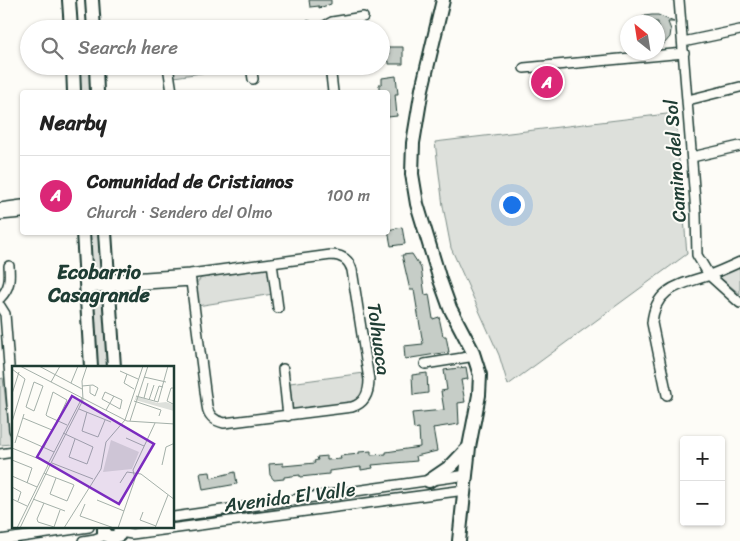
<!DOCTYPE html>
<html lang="en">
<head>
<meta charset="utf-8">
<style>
  :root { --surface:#fff; --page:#f6f6f6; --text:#222; --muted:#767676; --line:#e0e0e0; --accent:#db2777 }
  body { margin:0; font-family:Sriracha,sans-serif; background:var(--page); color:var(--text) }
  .controls { position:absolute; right:15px; bottom:15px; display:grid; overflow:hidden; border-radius:5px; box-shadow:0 1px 4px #0004 }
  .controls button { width:45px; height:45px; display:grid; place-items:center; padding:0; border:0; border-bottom:1px solid var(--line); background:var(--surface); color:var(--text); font:25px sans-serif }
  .compass { position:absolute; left:620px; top:15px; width:45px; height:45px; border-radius:50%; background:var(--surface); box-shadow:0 1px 4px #0004; rotate:330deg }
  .you { position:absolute; left:511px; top:204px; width:18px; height:18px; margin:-12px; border:4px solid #fff; border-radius:50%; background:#1a73e8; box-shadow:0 0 0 8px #1a73e833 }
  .badge { display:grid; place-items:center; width:32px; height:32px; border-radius:50%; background:var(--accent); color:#fff; font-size:16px; font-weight:700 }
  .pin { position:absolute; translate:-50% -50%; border:2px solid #fff; box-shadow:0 1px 5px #0006 }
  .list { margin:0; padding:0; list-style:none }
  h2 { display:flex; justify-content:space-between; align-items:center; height:65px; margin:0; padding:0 20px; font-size:21px }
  h2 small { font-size:16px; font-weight:400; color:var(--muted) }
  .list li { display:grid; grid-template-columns:32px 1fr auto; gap:15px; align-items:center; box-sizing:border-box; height:80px; padding:0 20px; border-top:1px solid var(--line) }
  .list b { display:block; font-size:19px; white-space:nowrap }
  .list p { margin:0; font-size:16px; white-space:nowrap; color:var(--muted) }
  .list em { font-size:16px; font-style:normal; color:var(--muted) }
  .icon { flex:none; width:28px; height:28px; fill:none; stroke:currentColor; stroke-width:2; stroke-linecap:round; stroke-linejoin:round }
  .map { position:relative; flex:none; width:740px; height:541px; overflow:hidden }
  .search { position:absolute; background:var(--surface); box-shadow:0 1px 4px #0004; left:20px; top:20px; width:370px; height:55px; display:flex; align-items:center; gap:12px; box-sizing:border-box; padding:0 18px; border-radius:28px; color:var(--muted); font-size:19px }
  .panel { position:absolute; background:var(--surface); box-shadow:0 1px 4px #0004; left:20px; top:90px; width:370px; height:145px; border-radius:5px }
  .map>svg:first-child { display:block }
  .green { fill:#dde0db; stroke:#7e8e88 }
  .building { fill:#c6cdc7; stroke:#1f3d34 }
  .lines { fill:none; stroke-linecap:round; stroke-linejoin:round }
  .street-casing { stroke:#1f3d34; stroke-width:12 }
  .secondary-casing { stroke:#1f3d34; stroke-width:16 }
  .street { stroke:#fdfcf7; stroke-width:9 }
  .secondary { stroke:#fdfcf7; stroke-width:12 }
  .labels { text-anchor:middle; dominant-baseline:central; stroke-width:4; stroke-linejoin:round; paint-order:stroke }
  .street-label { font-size:19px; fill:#1f3d34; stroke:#fdfcf7 }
  .neighbourhood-label { font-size:20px; font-weight:bold; fill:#1f3d34; stroke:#fdfcf7 }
  .inset-road { fill:none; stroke:#a4b0a9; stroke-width:1 }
  .view { fill:#7b2cbf; fill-opacity:0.15; stroke:#7b2cbf; stroke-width:2.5 }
  .inset-edge { fill:none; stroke:#1f3d34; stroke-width:2.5 }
</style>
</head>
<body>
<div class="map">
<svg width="740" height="541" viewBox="0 0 740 541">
  <rect width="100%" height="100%" fill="#fdfcf7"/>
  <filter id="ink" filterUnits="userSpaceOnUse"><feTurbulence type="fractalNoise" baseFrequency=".02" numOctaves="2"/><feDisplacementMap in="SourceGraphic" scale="10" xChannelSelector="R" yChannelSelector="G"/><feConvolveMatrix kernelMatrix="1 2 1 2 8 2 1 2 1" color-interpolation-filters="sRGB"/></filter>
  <g filter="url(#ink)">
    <path class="green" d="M87 66 90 69 91 92H77L79 67Z
      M173 66H248L174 77Z
      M675 113 687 254 508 385 499 355 451 248 443 206 435 142Z
      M87 233H101L103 272 98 277H93L89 274Z
      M740 267V294L718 276Z
      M266 268 269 270 273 294 197 306 195 285 201 278Z
      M101 291 104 294 109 367H96L91 295 94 292Z
      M364 373C364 380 366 390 361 396 352 407 309 409 293 411L290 383Z
      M3 378 11 444 0 445V379Z"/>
    <path class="building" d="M309 0H331V4L319 8V6L310 7Z
      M652 15H658L674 22H668L671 30 670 37 664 44 658 46V22H637L644 16Z
      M388 47H403V64H389V61H385L384 55 389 54Z
      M396 76 398 94H395L397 116 388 117V92H379V84H382V78Z
      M402 227 405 244 391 246 388 230Z
      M412 254 421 268 425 295 429 294 433 319 439 317 443 336H446L449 352 405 359 404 346 423 344 414 290H410L402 255Z
      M466 367 468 379 461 380 465 402 458 403 459 424 433 428 437 451 416 456 417 461 372 465 373 468 361 470V467L329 471V474L300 477V475L284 477V479L274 480 270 475 269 464 283 463V466L315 463 314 461 318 460 317 457 327 456V460L341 459 340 456 359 454V452L371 451V455L386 454V452L420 447 419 428 414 429 412 413 444 410 441 391 447 390 444 370Z
      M427 373 428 393 413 395 412 375Z
      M210 472 211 478 235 472 237 484 203 490 200 473Z"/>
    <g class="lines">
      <defs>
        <path id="street" d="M679 0 696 213 697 255 709 275 740 303
          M282 29 308 26 316 29
          M319 29 332 22 363 17
          M683 42 740 30
          M168 66 172 92
          M251 66 253 79
          M330 66 333 92
          M524 68 684 53
          M688 100 740 87
          M692 157 740 146
          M0 208 22 205
          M0 215 22 213
          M272 263 278 308
          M86 281 190 274 331 255C342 255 349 260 352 270L369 380C369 393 365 403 352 407L224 423C214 421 208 415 207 406L190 274
          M86 288 191 281
          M0 298C10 288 10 279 9 266
          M0 306 5 314 14 430
          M425 364 475 356
          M283 369 288 416
          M667 395 652 323C655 288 679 285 707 276 718 272 729 267 740 262
          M0 454 14 452
          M174 517 467 475
          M120 532 132 534 465 490
          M0 540 89 527
          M83 541 95 539 106 535"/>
        <path id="secondary" d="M69 0 71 29
          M92 0 94 29
          M443 0 422 89 413 143 412 174 417 204 440 280 450 308 472 350 480 375 479 395 469 447 459 541
          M73 66 74 92
          M96 66 97 92
          M83 232 91 367
          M105 232 114 367
          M429 481 451 466 469 447
          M104 527V533L111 538 119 535 120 527"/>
      </defs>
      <use href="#street" class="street-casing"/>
      <use href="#secondary" class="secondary-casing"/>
      <use href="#street" class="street"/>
      <use href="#secondary" class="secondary"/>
    </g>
  </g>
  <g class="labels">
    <g class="street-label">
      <text transform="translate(675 161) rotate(-94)">Camino del Sol</text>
      <text transform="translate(379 339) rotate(82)">Tolhuaca</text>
      <text transform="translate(290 497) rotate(-7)">Avenida El Valle</text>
    </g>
    <g class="neighbourhood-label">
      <text x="99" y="272">Ecobarrio<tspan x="99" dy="23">Casagrande</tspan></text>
    </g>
  </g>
  <g transform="translate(12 366)">
    <rect width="162" height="162" fill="#fdfcf7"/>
    <path d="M124 30 145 37 154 36 162 39V45L123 34ZM99 74 127 86 120 103 91 106Z" fill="#dde0db"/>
    <path class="inset-road" d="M8 0 115 55 163 58M27 0 70 23M0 3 13 13 0 56M108 5 126 13M115 8 112 17 122 23M132 11 154 16M22 16 31 20 22 45 14 41ZM39 16 48 0M59 17 66 0M70 20 81 19 86 22 83 30 78 27V20M163 22H159L155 35 163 39M93 26 110 34 108 43 90 33ZM0 28 7 6M124 30 146 36 156 0M132 32 136 17M137 34 142 19M122 35 149 44 147 50M142 35 147 20 151 21M67 43 99 56M94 44 102 30M75 46 70 65 86 71 93 54M11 52 40 64M46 54 55 34 41 26 34 49 35 50 55 59M118 55 136 0M51 67 81 81 75 98 57 91 63 73M6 70 42 86M114 72 132 80M3 77 12 48M32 81 40 64M0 82 37 97 5 162M0 94 20 102 15 117M37 96 70 32M39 97 71 34 70 15 75 0M40 97 81 113M150 99 154 81 163 77M32 107 34 108 60 118 62 119 55 135 38 128 44 112M0 110 25 121M108 117 115 106 129 108 163 134M0 121 9 126 6 135M0 133 15 140M21 133 53 145M85 134 112 145M32 137 25 153 26 156 42 161 48 144M73 138 68 150 102 162M131 146 128 154 144 160M8 162 39 97M52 162 89 103 94 76 113 54 131 0M106 162 123 113 121 104 143 57M143 162 156 129"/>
    <path class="view" d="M60 30 142 78 107 138 25 91Z"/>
    <rect width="162" height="162" class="inset-edge"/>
  </g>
</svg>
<div class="controls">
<button>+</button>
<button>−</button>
</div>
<svg class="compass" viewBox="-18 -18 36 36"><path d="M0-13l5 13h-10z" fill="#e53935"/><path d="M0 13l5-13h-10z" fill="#767676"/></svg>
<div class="you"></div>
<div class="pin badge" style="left:547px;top:82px">A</div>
<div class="search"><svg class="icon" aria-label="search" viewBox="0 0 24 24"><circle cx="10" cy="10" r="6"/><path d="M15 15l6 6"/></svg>Search here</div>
<section class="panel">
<h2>Nearby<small></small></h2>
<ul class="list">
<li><span class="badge">A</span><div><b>Comunidad de Cristianos</b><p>Church · Sendero del Olmo</p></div><em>100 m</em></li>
</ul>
</section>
</div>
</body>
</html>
